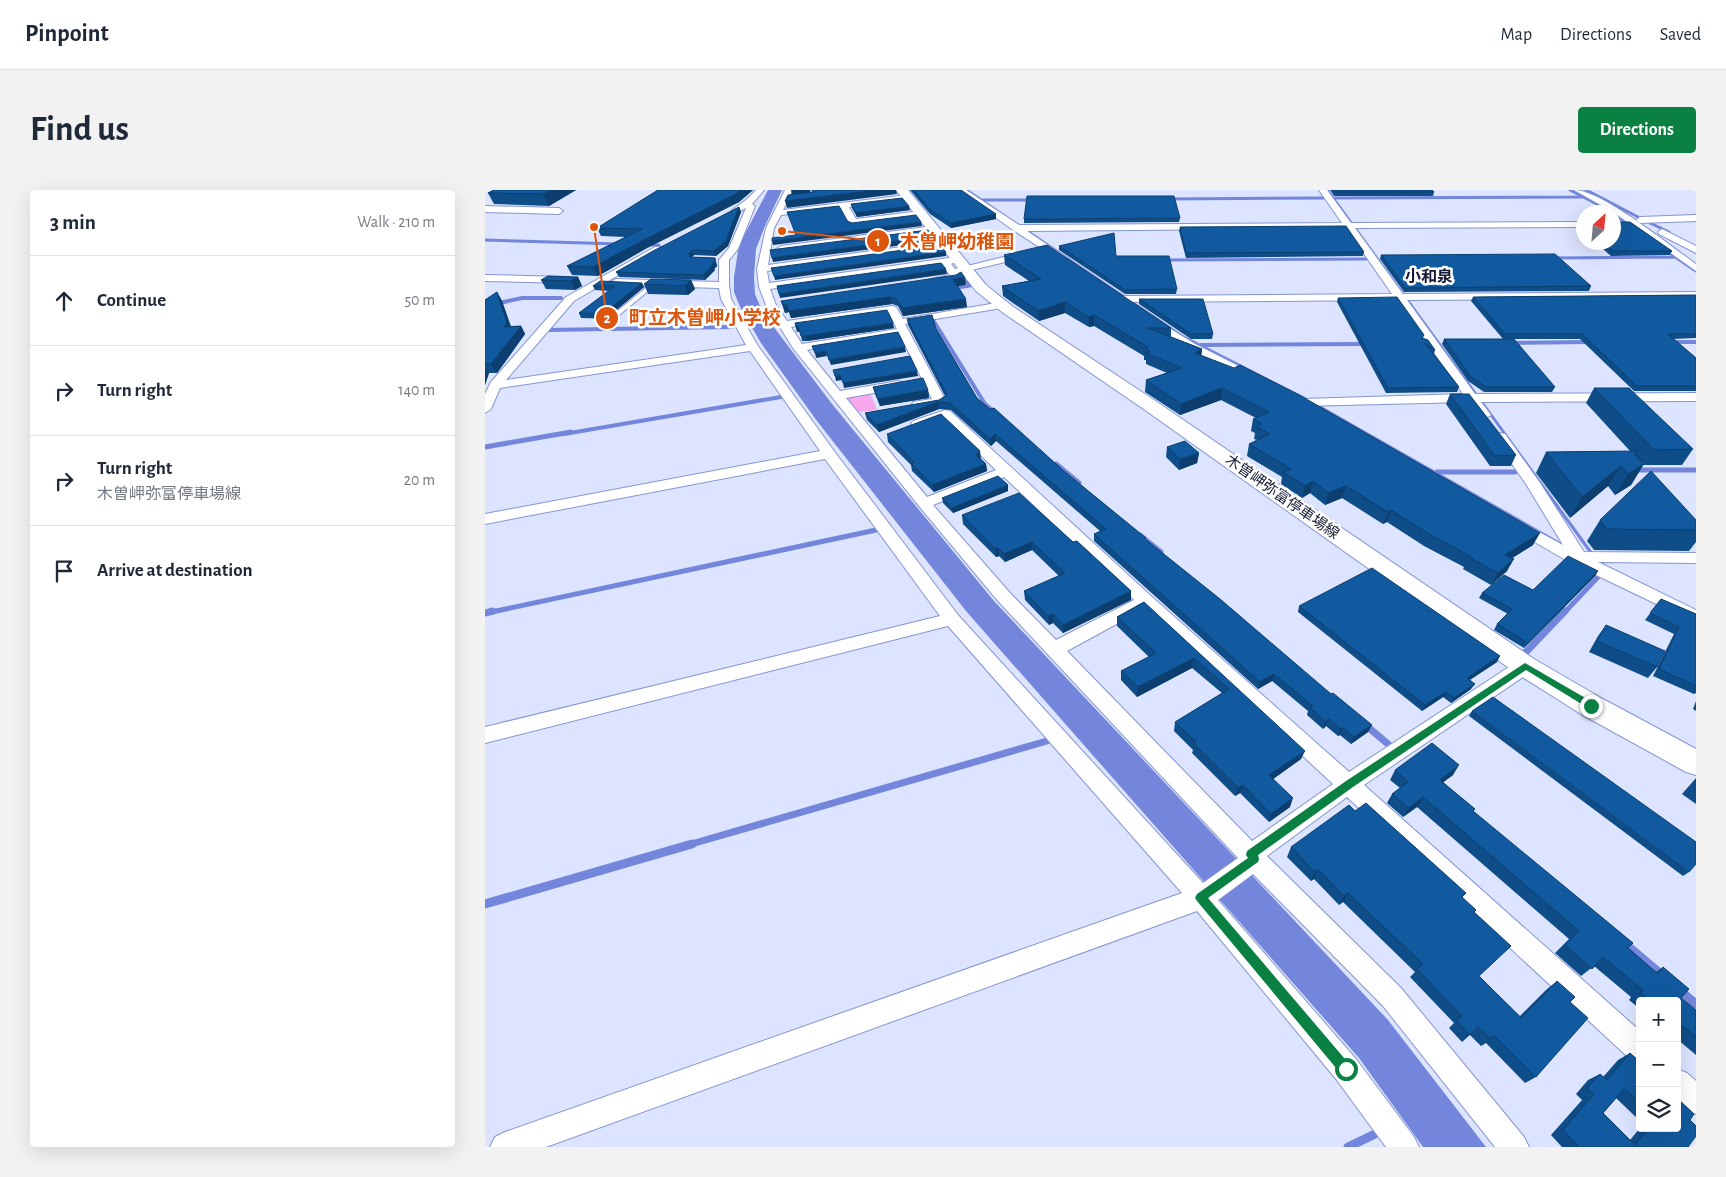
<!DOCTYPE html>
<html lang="en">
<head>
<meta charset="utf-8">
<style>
  :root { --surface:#fff; --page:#f2f2f3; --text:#1f2937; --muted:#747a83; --line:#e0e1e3; --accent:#0b8043 }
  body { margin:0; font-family:"Alegreya Sans","Noto Sans JP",sans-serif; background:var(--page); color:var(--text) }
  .controls { position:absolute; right:15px; bottom:15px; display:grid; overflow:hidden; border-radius:5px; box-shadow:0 5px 20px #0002 }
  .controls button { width:45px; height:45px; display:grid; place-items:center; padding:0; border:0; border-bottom:1px solid var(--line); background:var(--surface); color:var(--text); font:25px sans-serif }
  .compass { position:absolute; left:1091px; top:15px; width:45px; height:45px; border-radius:50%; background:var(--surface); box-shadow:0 5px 20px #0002; rotate:26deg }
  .stop { position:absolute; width:15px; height:15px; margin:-11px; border:4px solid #0b8043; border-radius:50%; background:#fff }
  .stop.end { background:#0b8043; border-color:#fff; box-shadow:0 1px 5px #0008 }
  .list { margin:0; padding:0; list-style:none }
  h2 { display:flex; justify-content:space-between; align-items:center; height:65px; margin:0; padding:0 20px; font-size:21px }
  h2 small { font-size:16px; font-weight:400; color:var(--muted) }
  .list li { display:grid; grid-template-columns:32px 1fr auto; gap:15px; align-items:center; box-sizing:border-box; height:90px; padding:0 20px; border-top:1px solid var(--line) }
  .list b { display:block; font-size:19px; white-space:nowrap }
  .list p { margin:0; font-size:16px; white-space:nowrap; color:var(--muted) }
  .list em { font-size:16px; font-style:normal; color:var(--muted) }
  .icon { flex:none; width:28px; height:28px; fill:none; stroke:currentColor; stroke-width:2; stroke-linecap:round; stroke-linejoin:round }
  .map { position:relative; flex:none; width:1211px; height:957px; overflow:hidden; border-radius:5px }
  header { display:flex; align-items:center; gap:30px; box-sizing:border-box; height:70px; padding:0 25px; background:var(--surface); border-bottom:1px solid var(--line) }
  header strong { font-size:24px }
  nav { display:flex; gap:28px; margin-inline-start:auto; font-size:18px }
  .intro { display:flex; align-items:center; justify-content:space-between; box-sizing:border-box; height:120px; padding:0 30px }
  h1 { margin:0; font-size:35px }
  .button { padding:12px 22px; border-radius:5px; background:var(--accent); color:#fff; font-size:18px; font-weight:700 }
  main { display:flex; gap:30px; padding:0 30px }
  aside { flex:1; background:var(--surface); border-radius:5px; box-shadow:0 5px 20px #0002 }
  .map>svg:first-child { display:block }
  .green { fill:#f9a8ec }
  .water { fill:#7386dc }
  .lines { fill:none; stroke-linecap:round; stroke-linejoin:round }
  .stream-far4 { stroke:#7386dc; stroke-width:3 }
  .stream-far3 { stroke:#7386dc; stroke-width:4 }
  .stream-far2 { stroke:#7386dc; stroke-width:5 }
  .stream-far1 { stroke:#7386dc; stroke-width:7 }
  .stream { stroke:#7386dc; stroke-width:9 }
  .service-casing { stroke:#8595d3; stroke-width:2 }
  .minor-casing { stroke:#8595d3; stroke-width:2 }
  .secondary-casing { stroke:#8595d3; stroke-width:2 }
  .service { fill:#fff; fill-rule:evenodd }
  .minor { fill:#fff; fill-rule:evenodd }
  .secondary { fill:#fff; fill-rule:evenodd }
  .wall { fill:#0f4d89 }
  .shaded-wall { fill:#0c3f6f }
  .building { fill:#115a9f; stroke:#0c3f6f }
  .route { fill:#0b8043 }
  .labels { text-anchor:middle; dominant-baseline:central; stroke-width:5; stroke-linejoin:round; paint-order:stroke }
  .far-street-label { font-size:15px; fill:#161b33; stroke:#fff }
  .far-neighbourhood-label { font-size:16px; font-weight:bold; fill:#161b33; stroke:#fff }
  .leader { fill:none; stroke:#de560e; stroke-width:2 }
  .callout-dot { fill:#de560e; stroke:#fff; stroke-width:2 }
  .mark-label { font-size:15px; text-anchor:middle; font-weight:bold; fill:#fff }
  .callout-label { font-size:19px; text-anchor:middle; font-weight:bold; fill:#de560e; stroke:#fff; stroke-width:5; stroke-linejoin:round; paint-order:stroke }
</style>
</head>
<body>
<header>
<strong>Pinpoint</strong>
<nav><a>Map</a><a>Directions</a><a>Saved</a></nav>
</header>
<div class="intro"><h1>Find us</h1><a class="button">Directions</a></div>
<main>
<aside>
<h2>3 min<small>Walk · 210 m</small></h2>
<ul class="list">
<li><svg class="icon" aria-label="ahead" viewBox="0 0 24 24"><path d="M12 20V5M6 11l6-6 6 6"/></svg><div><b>Continue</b></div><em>50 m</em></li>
<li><svg class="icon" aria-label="right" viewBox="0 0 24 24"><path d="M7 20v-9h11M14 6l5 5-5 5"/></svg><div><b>Turn right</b></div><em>140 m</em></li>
<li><svg class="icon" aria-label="right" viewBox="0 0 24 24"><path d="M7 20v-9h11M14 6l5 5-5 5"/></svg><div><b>Turn right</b><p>木曽岬弥富停車場線</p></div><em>20 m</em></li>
<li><svg class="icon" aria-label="arrive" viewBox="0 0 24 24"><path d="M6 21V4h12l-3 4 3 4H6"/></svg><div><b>Arrive at destination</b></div></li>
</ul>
</aside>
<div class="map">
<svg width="1211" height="957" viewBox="0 0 1211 957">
  <rect width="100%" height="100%" fill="#dce4ff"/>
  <path class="green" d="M385 202 392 220 374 222 362 208Z"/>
  <path class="water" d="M283 0H297L280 36 271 59 269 86 270 104 275 116 291 140 347 214 509 411 903 830 1001 957H938L874 868 481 421 332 231 276 153 256 119 249 102V87L254 55Z
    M481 0H484L698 145 824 209 1098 365 1105 364 842 0H844L1117 375 1211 420V424L1114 378 694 146Z"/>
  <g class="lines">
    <path class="stream-far4" d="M1085 0 1127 22
      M1101 0 1153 27
      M850 8 1098 7
      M682 9 840 8
      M497 10H549
      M1128 24 1141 33
      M1165 33 1184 42
      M0 50 135 54
      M160 55H174
      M1187 65 1211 81
      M1066 68 1190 67
      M678 70 882 69
      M466 99 485 96 476 85"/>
    <path class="stream-far3" d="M0 116 37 108H76
      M448 130 500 214 512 224
      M66 136 62 140 247 137
      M1185 152H1211
      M1025 153 1105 152
      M716 155 883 154
      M79 244 296 207"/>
    <path class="stream-far2" d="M0 257 86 242
      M571 274 594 293
      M1147 280H1211
      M952 282H1030
      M655 345 676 362
      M2 423 391 340
      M1079 423 1113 387"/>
    <path class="stream-far1" d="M0 423 8 421
      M1040 463 1080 421
      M878 533 903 554
      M203 655 562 551"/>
    <path class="stream" d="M0 714 207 654
      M1139 753 1179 787
      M1194 800 1211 814
      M863 957 890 944"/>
    <defs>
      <path id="service" d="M168 92 173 93 134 125H130V123Z"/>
      <path id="minor" d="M271 0H279L267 14 270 16 253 59 244 70V95L246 109 273 156 349 261 473 425 718 693 753 668 513 411 434 316 308 158 281 115 274 97 272 79 281 38 300 0H308L298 20 422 5 426 7 425 9 364 17 371 29 435 21 439 24 435 27 368 35 365 34 356 18 296 25 289 38 283 75 461 51 466 54 461 57 282 81 284 93 471 67 476 70 466 74 470 79 543 61 546 62V66L474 83 477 87 476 89 450 94 445 91 446 89 465 85 457 75 285 99 291 115 302 131 407 116 411 117 418 129 517 112 521 113 522 115 517 118 420 134 461 211 459 214 433 219 427 215 428 212 447 209 415 145 322 160 355 201 413 191 417 192 419 195 417 198 361 208 442 307 511 280 458 229 433 238 426 234 428 231 460 220 465 221 667 407 864 582 1033 471 1040 469 1047 471 1049 476 1047 481 879 595 1155 841V873L1145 869 862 607 782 666 916 798 1039 947 1044 957H1010L898 816 768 684 733 710 871 869 929 947 934 957H901L851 889 712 721 61 957H5L10 947 20 942 697 703 463 436 0 553V537L455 426 340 269 0 334V324L335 261 265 161 15 198 6 219 0 223V204L6 192 81 107 170 57H176L178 59 89 111 21 190 261 155 236 109 234 98 131 95 126 92 131 89 234 92V70L244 58 261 18 251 23 247 20 261 10ZM404 123 412 139 317 154 306 137ZM519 287 649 410 571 450 525 403 448 315ZM659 419 848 594 767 651 582 461Z
        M472 0H481L534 35 857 33 834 0H842L866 33 1098 32V37L870 38 918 104 1211 102V108L922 110 990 204 1211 203V211L996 212 1006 225 999 229 994 228 983 212 814 216 813 213 814 210 819 209 978 204 912 110 636 112 631 109 636 106 907 104 861 38 542 41 582 68V72L579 73 528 40Z
        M1089 0C1117 0 1185 56 1211 74V81L1128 22Z
        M0 16 74 18 78 21 74 24 0 22Z
        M1211 25V31L1155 33 1151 30 1155 27Z
        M449 36 452 37V41L296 62 291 59 296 56Z
        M1177 39 1211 56V63L1174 44 1173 42Z
        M0 85 81 87 86 90 81 93 0 91Z
        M666 127 710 154 779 189 773 193 769 192 702 158 662 132 661 130 662 128Z
        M1015 243 1020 244 1055 293 1099 362 1211 363V373L1113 372 1211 420V433L1086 373 1027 339 1024 336 1027 333H1037L1078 355 1041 294 1008 247Z
        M1192 879 1202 883 1211 891V924L1201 920 1192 912Z"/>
      <path id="secondary" d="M411 0H423L501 95 527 116 672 212 1049 469 1116 508 1211 559V585L1201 582 1096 524 1031 483 660 220 517 122 491 101Z"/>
    </defs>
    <use href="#service" class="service-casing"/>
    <use href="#minor" class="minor-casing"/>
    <use href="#secondary" class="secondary-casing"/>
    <use href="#service" class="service"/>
    <use href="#minor" class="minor"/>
    <use href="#secondary" class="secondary"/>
  </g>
  <path class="wall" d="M9 0H91L64 16 9 14 3 3Z
    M173 0H268L254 12 162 58 113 86 87 85 82 76 141 47 116 46 112 38Z
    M425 0H476L511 29 466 38 445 24Z
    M845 0H947L949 2 948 6H849Z
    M366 14 425 20 372 27 367 18Z
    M254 17 256 22 243 56 231 66 209 65 207 67 230 68 232 76 229 79 230 80 220 90 134 87 131 82Z
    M695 28 694 32 539 33V29Z
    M1094 35H1098V44L1093 39Z
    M695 37 879 62 878 66 701 68 694 41Z
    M1110 52H1128L1187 61 1185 65 1126 66Z
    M574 56 631 66 692 99 691 104H640L574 60Z
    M519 65 686 138V147L717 159 716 165 1048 355 1027 368 1022 381 1006 395 978 379 979 377 939 356 902 332 898 334 857 308 840 315 825 303 817 308 796 294 797 287 762 266 764 254 772 250 769 249 770 243 766 241 768 229 771 228 736 210 695 225 660 202 661 190 682 183 661 174V170H659V166L609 136 604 137 580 123 554 131 518 106 517 96 544 91 520 75Z
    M896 65 1106 96 1104 101 919 102 895 69Z
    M93 87 97 96 90 100 61 99 56 90Z
    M206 90 210 99 203 105 163 104 159 94Z
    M157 93 159 97 129 122 131 127 129 129 96 128 94 123 124 101 110 100 108 96Z
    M481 95 472 96 482 117 418 126 413 116 407 114 306 128 304 122 300 123 296 111Z
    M12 102 17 111 26 136H36L40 144 12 183H4L0 195V110Z
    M1211 105V148L1188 149 1211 168V201H1149L1095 149H1018L986 111 988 107Z
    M853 108 938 148 950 160 949 164 974 197 972 202 901 203 852 112Z
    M654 109 728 144 727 149H706L654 114Z
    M422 129 451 139 492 208 846 504 887 535 883 542 866 554 855 545 853 546 841 536 838 539 822 525 823 521 787 491 773 499 609 351V344L615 341 511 251 506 256 466 220 454 219 394 242 382 230 380 223 454 210 460 206 423 135Z
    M310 133 409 138 322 151H317L315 141 312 142Z
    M959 149 1070 197 1067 202H999L983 191 957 154Z
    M388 197 443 200 444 208 395 216 390 204Z
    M1109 198 1208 259 1197 275H1158L1146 295 1130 305 1123 296 1085 328 1051 283 1061 262 1145 261 1101 213Z
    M965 204 1031 265 1026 276H1005L961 214Z
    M402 244 495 261V268L501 274 502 281 449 302 427 281 426 275 403 252Z
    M682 257 714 263 712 273 694 280 681 267Z
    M523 301 468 323 458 313 457 308Z
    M477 325 588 352 646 401V410L578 443 568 433 564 435 540 410 539 401 574 386 547 360 520 372 514 366 511 367 478 334Z
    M1115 330H1211V352L1204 361 1109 360 1102 351Z
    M1113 381 1110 386 1039 458 1009 440 1012 434 1023 424 994 408 997 403 1048 400Z
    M1176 409 1211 424V503L1209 504 1168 486 1189 444 1160 430Z
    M659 412 816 569 788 589 805 617 784 632 755 603 750 606 707 563 708 560 689 541 690 532 737 503 707 478 652 507 636 490V481L664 467 632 436V427Z
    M814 416 1012 472 984 490 986 499 966 513 958 507 937 521 813 422Z
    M1121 435 1172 477 1163 488 1104 462 1113 446Z
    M1211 511V521L1208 519Z
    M987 521 1204 682 1198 686 984 526Z
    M910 580 968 585 958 592 988 621 1143 758 1171 782 1178 777 1196 808 1211 820V865L1192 849V811H1155V819L1144 810 1146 807 1109 776 1096 786 1070 763 1084 749 932 617 918 627 902 613 907 604 915 598 905 590Z
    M1211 588V614L1197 604Z
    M870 621 977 707 989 722 994 786 1035 826 1062 799 1072 791 1085 812 1051 887 1040 893 1001 853 996 856 985 845 977 852 964 838 969 833 925 787 930 782 858 712 854 715 829 689 826 691 802 667 806 657Z
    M1145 863 1155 872V931L1131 908 1118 923 1145 950 1155 938H1192L1205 930 1203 957H1077L1066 945 1097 910 1091 904 1103 890 1115 884 1118 887 1133 870Z"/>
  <path class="shaded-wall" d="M66 0H91L64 16 58 4Z
    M256 0H268L254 12 162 58 113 86 108 77 159 50Z
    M306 0H325L326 3 307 6Z
    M389 0H411L412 4 302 18 300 11Z
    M424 16 425 20 372 27 371 23Z
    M254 17 256 22 243 56 231 66 229 61Z
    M511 24V29L466 38V33Z
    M436 32 437 36 288 55 287 51Z
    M448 46 449 51 288 72 287 68Z
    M207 60 209 65 205 69 204 64Z
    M461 62V66L290 90 289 86Z
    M230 68 232 76 229 79 230 80 220 90 218 85Z
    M461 79 462 84 295 108 294 104Z
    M93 87 97 96 90 100 86 91Z
    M480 88 481 95 469 97 468 89Z
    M206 90 210 99 203 105 200 96Z
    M157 93 159 97 129 122 131 127 129 129 126 124 127 117Z
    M12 102 17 111 27 142 19 137Z
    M405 107 407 114 306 128 304 121Z
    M481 109 482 117 418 126 417 118Z
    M580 112V123L554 131 553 121Z
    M298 115H302L304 122 300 123Z
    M609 125V136L604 137V127Z
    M408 133 409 138 322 151 321 146Z
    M36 136 40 144 12 183 6 174Z
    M313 136 315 141 312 142 311 137Z
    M420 157 421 162 346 175 344 170Z
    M717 159 716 170 710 163Z
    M341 161 342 166 331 168 330 163Z
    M0 177 4 183 0 195Z
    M432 181 433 186 359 198 358 193Z
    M355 185 357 190 351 191 350 186Z
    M737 198 736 210 695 225 696 214Z
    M443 200 444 208 395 216 393 209Z
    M453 212 454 219 394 242 392 235Z
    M510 244 511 251 506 256 505 249Z
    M495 261 496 268 492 272 491 265Z
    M714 263 712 273 694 280 695 269Z
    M501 274 502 281 449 302 447 295Z
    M1159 274 1146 295 1130 305 1143 284Z
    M1136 276 1123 296 1085 328 1097 307Z
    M828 291 825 303 817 308 820 296Z
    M523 295V301L468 323 467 318Z
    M861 296 857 308 840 315 843 303Z
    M906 320 902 332 898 334 903 322Z
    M1055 343 1048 355 1013 377 1020 365Z
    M547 352V360L520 372 519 364Z
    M513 358 514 366 511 367 510 359Z
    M1029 369 1022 381 1006 395 1013 383Z
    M1113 381 1110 386 1039 458 1043 453Z
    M646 401V410L578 443V435Z
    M568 424V433L564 435 563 426Z
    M1015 466 1012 472 979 494 982 488Z
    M709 468 707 478 652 507 653 497Z
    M789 484 787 491 773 499 775 492Z
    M990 494 986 499 966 513 969 508Z
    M961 502 958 507 937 521 940 515Z
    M844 529 841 536 838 539 841 532Z
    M887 535 883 542 866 554 869 547Z
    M858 538 855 545 853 546 855 539Z
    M820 561 816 569 781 594 784 585Z
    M974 575 968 585 949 599 955 590Z
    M758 595 755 603 750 606 753 598Z
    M938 607 932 617 918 627 924 618Z
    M808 608 805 617 784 632 786 624Z
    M833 679 829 689 826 691 830 682Z
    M863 703 858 712 854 715 859 706Z"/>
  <path class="building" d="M9 0H66L58 4 3 3Z
    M173 0H256L251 4 159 50 108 77 82 76 157 39 112 38Z
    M327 0H392L300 11 303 5 328 2Z
    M429 0H476L511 24 466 33 444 19Z
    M848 0H947L949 2H850Z
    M542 6H689L695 28 539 29Z
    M417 8 424 16 371 23 366 14Z
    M354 16 362 31 367 33 431 25 436 32 287 51V48L311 45 302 22Z
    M254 17 241 51 229 61 207 60 204 64 205 67 230 68V71L226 75H228L218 85 131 82 168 61Z
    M1128 32H1145L1187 61H1128L1117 52H1128Z
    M861 36 879 62 701 63 695 37Z
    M443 40 448 46 287 68 285 60Z
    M629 43 631 66H684L692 99 640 100 574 56Z
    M455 55 461 62 289 86 286 78Z
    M562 55 686 138H663L717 159 710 163 749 178 755 175 816 206 1055 343 1020 365 1029 369 1013 383 984 367 985 366 944 344 906 320 903 322 861 296 843 303 828 291 820 296 798 282 806 279 764 254 785 244 772 237 777 234 768 229 784 222 737 198 696 214 661 190 697 178 661 163 665 161 660 159 663 157 609 125 604 127 580 112 553 121 517 96 556 89 519 65Z
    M1070 64 1106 96 920 98 896 65Z
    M456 73 461 79 294 104 292 96Z
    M476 82 480 88 468 89 481 109 417 118 411 109 405 107 304 121 302 115H298L296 111 471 85Z
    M63 86 93 87 86 91 56 90Z
    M166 89 206 90 200 96 159 94Z
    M115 91 157 93 127 117 126 122H129L126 124 94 123 130 96H108Z
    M12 102 22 133 19 137 36 136 6 174H0V110Z
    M1211 105V144H1183L1211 168V196H1152L1097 144H1020L988 107Z
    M912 107 939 145 937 148 943 150 950 160 940 153 974 197 903 198 853 108Z
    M654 109H718L728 144H706Z
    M402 120 408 133 321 146H316L313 136 311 137 310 133Z
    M447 125 451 139 492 208 505 219 509 218 580 282 661 348 660 349 735 409 846 504 848 503 887 535 869 547 858 538 855 539 844 529 841 532 825 518 828 516 789 484 775 492 609 344 621 339 510 244 505 249 465 213 453 212 392 235 380 223 454 210 462 205 422 129Z
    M413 142 420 157 344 170 341 161 330 163 327 156Z
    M959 149H1029L1070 197H1001L985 186Z
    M425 166 432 181 358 193 355 185 350 186 348 180Z
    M438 188 443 200 393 209 388 197Z
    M1109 198H1144L1208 259 1169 260Z
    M965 204H984L1031 265 1010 266Z
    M456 224 495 261 491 265 501 274 447 295 426 273 429 272 402 244Z
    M700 251 714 263 695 269 682 257Z
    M1154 261 1149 264 1159 274 1143 284 1136 276 1097 307 1061 262Z
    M1166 281 1211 330V340L1122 339 1115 330Z
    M513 286 523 295 467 318 457 308Z
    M534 303 588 352 592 351 646 401 578 435 568 424 563 426 539 401 580 383 547 352 519 364 513 358 510 359 477 325Z
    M1083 366 1113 381 1043 453 1012 434 1027 419 997 403 1019 385 1048 400Z
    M887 378 1015 466 982 488 990 494 969 508 961 502 940 515 814 416Z
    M1176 409 1211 424V496L1174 479 1194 437 1165 423Z
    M659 412 820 561 784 585 808 608 786 624 758 595 753 598 709 554 711 552 690 532 744 499 709 468 653 497 636 481 671 463 632 427Z
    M1121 435 1180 461 1172 477 1112 451Z
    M1008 507 1211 652V674L1204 682 987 521Z
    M947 553 974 575 955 590 990 619 988 621 1148 753 1143 758 1173 784 1178 777 1204 799 1196 808 1211 820V847L1197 835 1196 837 1192 834V811H1165L1156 803 1158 800 1118 767 1107 779 1080 755 1094 741 938 607 924 618 907 604 923 592 910 580Z
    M1211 591V596L1208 594Z
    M881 613 981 703 977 707 991 720 989 722 1026 756 994 786 1036 828 1072 791 1090 807 1085 812 1103 828 1051 887 1009 845 1006 849 993 837 985 845 972 831 977 826 932 779 938 774 863 703 859 706 833 679 830 682 806 657 864 615 870 621Z
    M1145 863 1155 872V913L1139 899 1118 923 1150 955 1164 938H1192V908L1209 924 1205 930 1211 936V946L1203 957H1094L1078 940 1109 904 1102 898 1115 884 1122 890Z"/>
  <path class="route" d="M1040 473 1109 513V518H1103L1041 480 868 597 773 665 774 669 773 672 723 708 865 875 867 879 865 884 861 885 856 884 712 711 710 708 712 704 763 668 761 665 762 661 861 591Z"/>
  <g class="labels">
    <g class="far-street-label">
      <text transform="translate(797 307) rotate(35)">木曽岬弥富停車場線</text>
    </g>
    <g class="far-neighbourhood-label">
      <text x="944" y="87">小和泉</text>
    </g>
  </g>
  <path class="leader" d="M297 41L393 51M109 37L122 128"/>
  <g class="callout-dot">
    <circle cx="297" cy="41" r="5"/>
    <circle cx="109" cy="37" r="5"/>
    <circle cx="393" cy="51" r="12"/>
    <circle cx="122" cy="128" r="12"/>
  </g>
  <g class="mark-label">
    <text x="393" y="56">1</text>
    <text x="122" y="133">2</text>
  </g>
  <g class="callout-label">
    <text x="472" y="58">木曽岬幼稚園</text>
    <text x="220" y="134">町立木曽岬小学校</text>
  </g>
</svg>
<div class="controls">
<button>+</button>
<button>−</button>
<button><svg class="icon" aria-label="layers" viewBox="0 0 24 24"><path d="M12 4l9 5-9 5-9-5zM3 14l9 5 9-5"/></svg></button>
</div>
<svg class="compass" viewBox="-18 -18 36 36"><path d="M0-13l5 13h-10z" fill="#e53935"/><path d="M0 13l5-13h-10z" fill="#747a83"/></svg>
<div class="stop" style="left:861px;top:879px"></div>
<div class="stop end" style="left:1106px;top:516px"></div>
</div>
</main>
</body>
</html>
